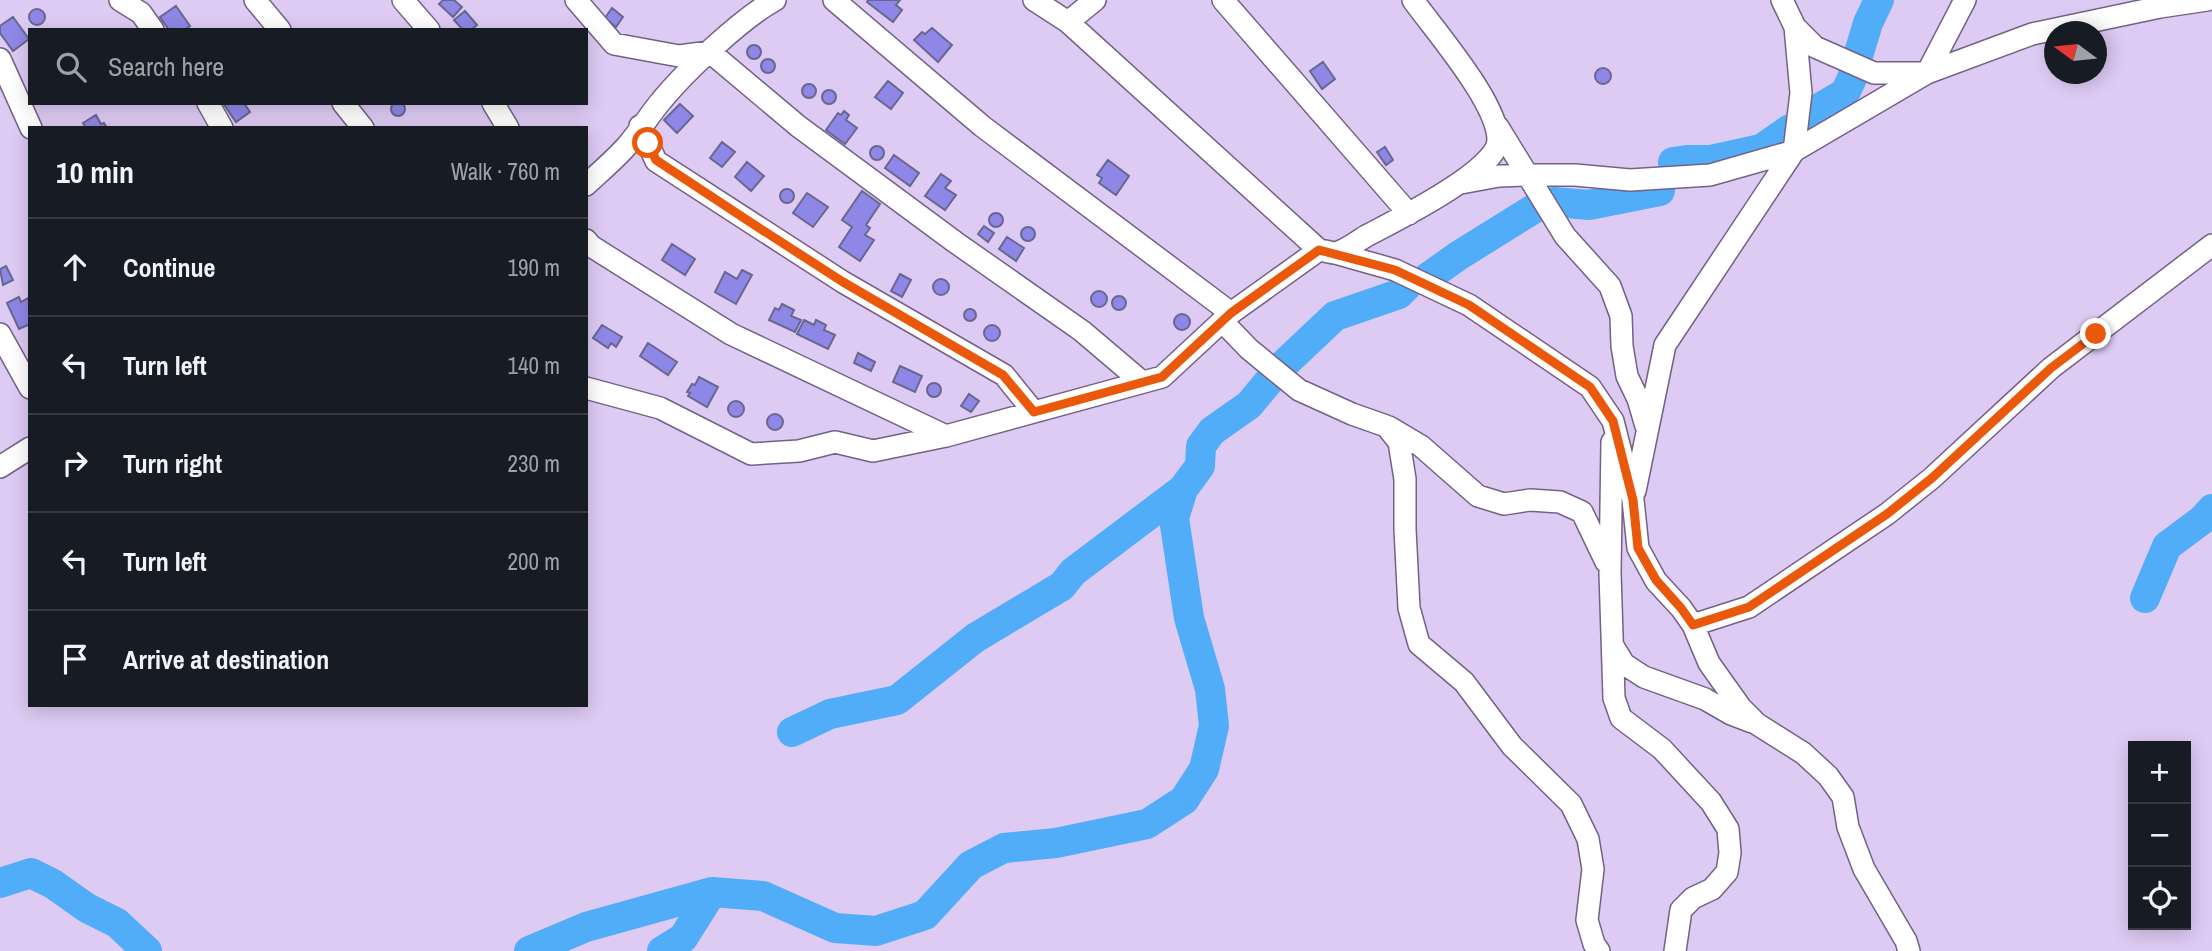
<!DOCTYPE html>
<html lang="en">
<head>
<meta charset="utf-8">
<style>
  :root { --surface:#171b24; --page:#242831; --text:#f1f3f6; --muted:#9ea1a6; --line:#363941 }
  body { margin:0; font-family:"Archivo Narrow",sans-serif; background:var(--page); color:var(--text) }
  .controls { position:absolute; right:21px; bottom:21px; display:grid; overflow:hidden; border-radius:0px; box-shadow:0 4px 18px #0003 }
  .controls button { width:63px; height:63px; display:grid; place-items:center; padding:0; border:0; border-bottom:2px solid var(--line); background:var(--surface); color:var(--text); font:35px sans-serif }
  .compass { position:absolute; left:2044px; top:21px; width:63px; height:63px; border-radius:50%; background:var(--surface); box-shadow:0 4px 18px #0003; rotate:285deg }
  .stop { position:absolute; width:21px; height:21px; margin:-16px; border:5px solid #ea580c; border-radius:50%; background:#fff }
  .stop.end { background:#ea580c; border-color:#fff; box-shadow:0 2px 7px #0008 }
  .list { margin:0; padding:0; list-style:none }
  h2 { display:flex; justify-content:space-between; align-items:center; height:91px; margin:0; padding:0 28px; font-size:30px }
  h2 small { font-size:23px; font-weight:400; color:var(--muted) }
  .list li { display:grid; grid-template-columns:46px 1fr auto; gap:21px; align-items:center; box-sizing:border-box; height:98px; padding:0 28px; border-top:2px solid var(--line) }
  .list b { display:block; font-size:26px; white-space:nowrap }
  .list em { font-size:23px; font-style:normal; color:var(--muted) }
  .icon { flex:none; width:38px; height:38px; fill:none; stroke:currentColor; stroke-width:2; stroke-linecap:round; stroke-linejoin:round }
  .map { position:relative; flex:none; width:2212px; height:951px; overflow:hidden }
  .search { position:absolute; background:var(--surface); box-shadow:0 4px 18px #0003; left:28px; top:28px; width:560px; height:77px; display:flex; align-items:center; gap:18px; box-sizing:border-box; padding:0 24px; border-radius:0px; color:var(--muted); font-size:26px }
  .panel { position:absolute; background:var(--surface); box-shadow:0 4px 18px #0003; left:28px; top:126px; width:560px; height:581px; border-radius:0px }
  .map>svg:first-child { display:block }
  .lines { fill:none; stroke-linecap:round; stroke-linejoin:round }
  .river { stroke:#51adf8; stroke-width:30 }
  .building { fill:#8f87e7; stroke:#68678e; stroke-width:2 }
  .minor-casing { stroke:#736186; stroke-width:24 }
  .minor { stroke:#fff; stroke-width:21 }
  .route { stroke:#ea580c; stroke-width:9 }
</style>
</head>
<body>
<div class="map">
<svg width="2212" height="951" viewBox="0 0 2212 951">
  <rect width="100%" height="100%" fill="#decbf4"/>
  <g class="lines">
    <path class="river" d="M1858 56 1868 23 1879 0
      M1808 115 1845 93 1854 74
      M1673 162 1687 160H1711L1761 149 1790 129
      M1554 202 1589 205 1660 191
      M1427 278 1458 256 1535 208
      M1281 367 1335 316 1399 294 1406 287
      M2145 598 2167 546 2202 520 2212 509
      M792 732 830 714 897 700 975 638 1062 586 1073 572 1183 489
      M0 883 31 873 53 884 87 908 117 923 147 951
      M529 951 586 927 712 892 763 896 835 928 876 931 925 915 971 865 1004 848 1056 843 1147 824 1184 800 1204 769 1214 726 1210 689 1189 618 1174 518 1183 489 1200 466 1201 446 1212 431 1249 405 1274 375
      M662 951 683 938 712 892"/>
  </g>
  <path class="building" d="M443 0H454L462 7 453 17 439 4Z
    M868 0H900L896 5 902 10 893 22 867 2Z
    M176 6 190 26 184 30H169L160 17Z
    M612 8 623 17 616 27 605 18Z
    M29 17a8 8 0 1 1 16 0a8 8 0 1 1-16 0Z
    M465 11 477 25 471 30H463L454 20Z
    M13 17 29 39 13 51 0 33V26Z
    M932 28 952 45 938 62 914 40 922 32 925 34Z
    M747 52a7 7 0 1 1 14 0a7 7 0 1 1-14 0Z
    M761 66a7 7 0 1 1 14 0a7 7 0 1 1-14 0Z
    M1323 62 1335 79 1322 89 1310 71Z
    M1595 76a8 8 0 1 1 16 0a8 8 0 1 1-16 0Z
    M888 81 903 93 891 109 875 97Z
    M802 91a7 7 0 1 1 14 0a7 7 0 1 1-14 0Z
    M822 97a7 7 0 1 1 14 0a7 7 0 1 1-14 0Z
    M391 109a7 7 0 1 1 14 0a7 7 0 1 1-14 0Z
    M223 103H244L250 112 236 122Z
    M680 104 693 116 677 133 664 120Z
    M844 111 849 115 846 120 857 128 845 144 826 130 838 113 841 115Z
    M96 115 101 124 104 123 107 128H86L83 123Z
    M722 142 735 152 722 167 710 158Z
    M870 153a7 7 0 1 1 14 0a7 7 0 1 1-14 0Z
    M1385 147 1393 160 1386 165 1377 152Z
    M894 155 919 173 910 186 885 168Z
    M1108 160 1129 176 1116 195 1099 183 1102 178 1097 175Z
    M747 162 764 176 751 191 735 177Z
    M941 174 951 181 945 188 956 195 945 210 925 196Z
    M780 196a7 7 0 1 1 14 0a7 7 0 1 1-14 0Z
    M862 191 880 204 866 225 870 228 865 235 874 240 860 261 839 247 852 227 842 220Z
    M807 193 828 207 813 227 793 213Z
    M989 220a7 7 0 1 1 14 0a7 7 0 1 1-14 0Z
    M984 226 994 233 988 242 978 234Z
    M1021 234a7 7 0 1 1 14 0a7 7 0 1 1-14 0Z
    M1007 237 1024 248 1016 261 999 249Z
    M672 244 695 259 685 275 662 260Z
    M6 266 13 280 3 285 0 269Z
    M742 270 752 275 736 304 715 292 725 272 737 279Z
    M900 274 911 280 902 297 891 291Z
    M933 287a8 8 0 1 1 16 0a8 8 0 1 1-16 0Z
    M1091 299a8 8 0 1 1 16 0a8 8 0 1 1-16 0Z
    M1112 303a7 7 0 1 1 14 0a7 7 0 1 1-14 0Z
    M19 297 21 302 28 298 30 301V324L19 329 7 303Z
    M782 304 794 310 791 316 801 320 795 332 769 320 775 308 779 310Z
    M964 315a6 6 0 1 1 12 0a6 6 0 1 1-12 0Z
    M1174 322a8 8 0 1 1 16 0a8 8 0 1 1-16 0Z
    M804 320 814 325 816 320 826 325 824 330 835 335 828 349 797 334Z
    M984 333a8 8 0 1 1 16 0a8 8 0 1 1-16 0Z
    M602 325 622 337 616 347 611 343 608 348 593 338Z
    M648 343 677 362 668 375 640 356Z
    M858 353 875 362 871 371 854 363Z
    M900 366 922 376 915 392 893 382Z
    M699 377 718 387 707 407 688 396 690 393 687 392 692 384 695 385Z
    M927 390a7 7 0 1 1 14 0a7 7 0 1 1-14 0Z
    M969 394 979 401 971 412 961 406Z
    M728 409a8 8 0 1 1 16 0a8 8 0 1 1-16 0Z
    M767 422a8 8 0 1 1 16 0a8 8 0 1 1-16 0Z"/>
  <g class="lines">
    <defs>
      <path id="minor" d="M120 0 141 13 153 30
        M255 0 280 30
        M403 0 429 30
        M576 0 614 44 679 56 710 52 798 126 955 242 1082 331 1142 382
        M834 0 982 126 1231 313
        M1034 0 1068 22 1319 250
        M1223 0 1409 214
        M1782 0 1795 27 1815 47 1874 73H1927L2032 34 2160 7 2207 0
        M1068 22 1095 0
        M0 59 31 128
        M208 103 222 128
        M343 103 363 128
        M493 103 508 128
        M640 126 656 161 843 282 1004 375 1034 412
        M1498 127 1565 236 1610 286 1621 316 1622 346 1627 376 1638 399 1646 426
        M1461 183 1499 176 1526 175H1575L1630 180 1710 175 1794 151 1801 93 1795 27
        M586 185C599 173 613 161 625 148 638 134 649 115 662 100 686 71 742 18 775 0
        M586 240 591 246 731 334 946 436
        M1335 253 1395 270 1469 305 1590 387 1613 421 1633 500 1638 548 1656 581 1681 608 1693 625 1709 663 1741 708 1757 724 1803 753 1828 776 1843 797 1848 827 1864 869 1906 941 1909 951
        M1222 321 1249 349 1299 390 1352 414 1386 426 1399 442 1405 479V529L1409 608 1419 644 1464 682 1512 746 1571 804 1588 839 1593 869 1587 920 1594 944 1599 951
        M0 334 30 388
        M586 388 660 408 751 454 799 451 835 442 873 451 946 436 1162 377 1231 313 1319 250C1323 250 1331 253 1335 253 1345 251 1359 240 1368 235 1395 221 1498 170 1498 140 1498 103 1436 32 1413 0
        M1389 427 1421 446 1478 496 1504 504 1530 500 1560 502 1582 512 1606 562
        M1612 442 1610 573 1614 698 1621 718 1662 749 1711 802 1728 829 1730 853 1727 872 1712 889 1693 898 1681 910 1675 951
        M0 467 30 448
        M1635 491 1665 345 1794 151 1927 73 1965 0
        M1693 625 1749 607 1887 514 1932 478 2051 368 2212 245
        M1613 646 1624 664 1644 677 1705 699 1731 714 1752 722"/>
    </defs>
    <use href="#minor" class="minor-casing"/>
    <use href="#minor" class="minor"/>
  </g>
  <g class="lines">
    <path class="route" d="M648 143 656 160 750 222 843 282 1003 375 1034 412 1162 377 1231 313 1319 250 1395 270 1469 305 1590 387 1613 421 1633 500 1638 548 1656 580 1681 608 1693 625 1749 607 1887 514 1932 478 2051 368 2096 334"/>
  </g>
</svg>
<div class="controls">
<button>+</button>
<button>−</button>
<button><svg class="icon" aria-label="locate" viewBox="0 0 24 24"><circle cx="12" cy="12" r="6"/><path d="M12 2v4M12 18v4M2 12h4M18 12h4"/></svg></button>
</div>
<svg class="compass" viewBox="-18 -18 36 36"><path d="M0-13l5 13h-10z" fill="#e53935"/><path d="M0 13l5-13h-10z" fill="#9ea1a6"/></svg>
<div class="stop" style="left:648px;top:143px"></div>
<div class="stop end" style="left:2096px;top:334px"></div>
<div class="search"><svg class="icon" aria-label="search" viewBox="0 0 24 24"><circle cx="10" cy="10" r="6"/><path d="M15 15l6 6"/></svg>Search here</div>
<section class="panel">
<h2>10 min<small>Walk · 760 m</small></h2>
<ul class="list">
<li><svg class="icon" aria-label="ahead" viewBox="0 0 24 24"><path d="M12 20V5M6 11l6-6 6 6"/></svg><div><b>Continue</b></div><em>190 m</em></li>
<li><svg class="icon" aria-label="left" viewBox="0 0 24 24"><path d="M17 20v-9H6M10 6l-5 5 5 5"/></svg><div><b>Turn left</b></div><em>140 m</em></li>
<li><svg class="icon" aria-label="right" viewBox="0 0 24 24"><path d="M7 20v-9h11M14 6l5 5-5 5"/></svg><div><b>Turn right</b></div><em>230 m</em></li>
<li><svg class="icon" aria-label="left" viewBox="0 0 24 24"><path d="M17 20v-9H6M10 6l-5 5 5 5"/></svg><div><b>Turn left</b></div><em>200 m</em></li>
<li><svg class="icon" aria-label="arrive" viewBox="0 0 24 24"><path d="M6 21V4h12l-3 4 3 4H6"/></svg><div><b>Arrive at destination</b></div></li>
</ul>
</section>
</div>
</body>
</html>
